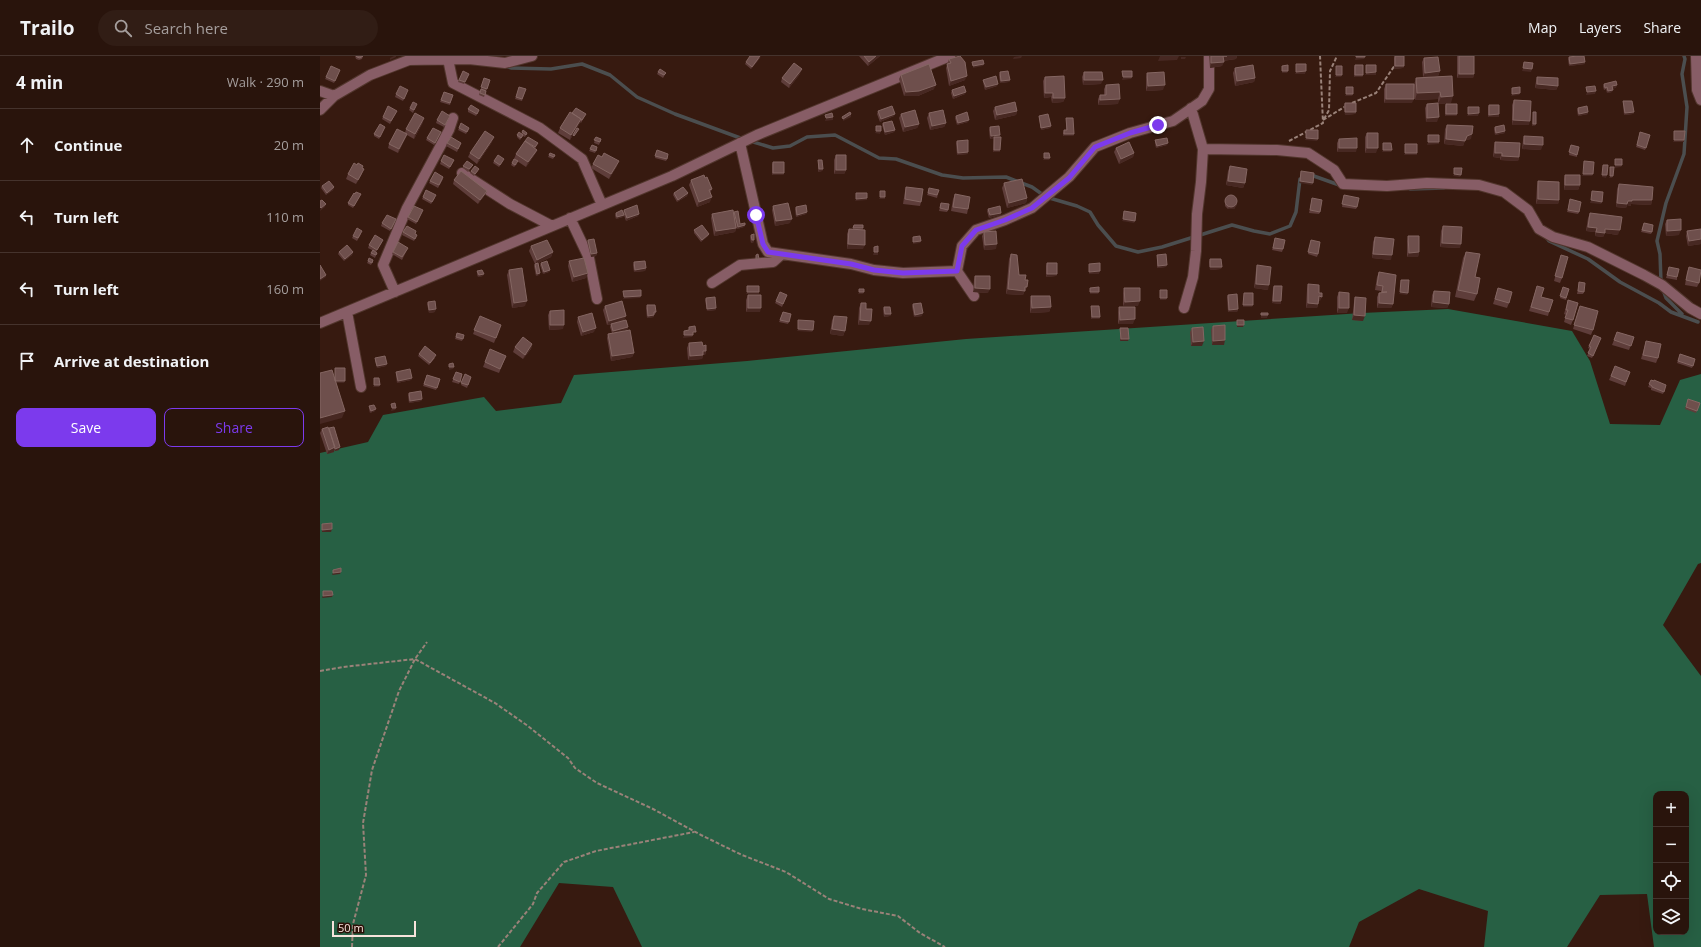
<!DOCTYPE html>
<html lang="en">
<head>
<meta charset="utf-8">
<style>
  :root { --surface:#29140c; --page:#311d15; --text:#f1f3f6; --muted:#a59e9d; --line:#45332d; --accent:#7c3aed }
  body { margin:0; font-family:"Open Sans",sans-serif; background:var(--page); color:var(--text) }
  .controls { position:absolute; right:12px; bottom:12px; display:grid; overflow:hidden; border-radius:8px; box-shadow:0 4px 16px #0002 }
  .controls button { width:36px; height:36px; display:grid; place-items:center; padding:0; border:0; border-bottom:1px solid var(--line); background:var(--surface); color:var(--text); font:20px sans-serif }
  .scale { position:absolute; left:12px; bottom:10px; width:84px; box-sizing:border-box; padding-left:4px; border:2px solid #f7e3dc; border-top:0; font-size:11px; line-height:14px; white-space:nowrap; color:#f7e3dc; -webkit-text-stroke:3px #2c1007; paint-order:stroke }
  .stop { position:absolute; width:12px; height:12px; margin:-9px; border:3px solid #7c3aed; border-radius:50%; background:#fff }
  .stop.end { background:#7c3aed; border-color:#fff; box-shadow:0 1px 4px #0008 }
  .list { margin:0; padding:0; list-style:none }
  h2 { display:flex; justify-content:space-between; align-items:center; height:52px; margin:0; padding:0 16px; font-size:17px }
  h2 small { font-size:13px; font-weight:400; color:var(--muted) }
  .list li { display:grid; grid-template-columns:26px 1fr auto; gap:12px; align-items:center; box-sizing:border-box; height:72px; padding:0 16px; border-top:1px solid var(--line) }
  .list b { display:block; font-size:15px; white-space:nowrap }
  .list em { font-size:13px; font-style:normal; color:var(--muted) }
  .actions { display:flex; gap:8px; padding:12px 16px }
  .actions a { flex:1; padding:9px 0; border:1px solid var(--accent); border-radius:8px; text-align:center; font-size:14px; color:var(--accent) }
  .actions .main { background:var(--accent); color:#fff }
  .icon { flex:none; width:22px; height:22px; fill:none; stroke:currentColor; stroke-width:2; stroke-linecap:round; stroke-linejoin:round }
  .map { position:relative; flex:none; width:1381px; height:891px; overflow:hidden }
  header { display:flex; align-items:center; gap:24px; box-sizing:border-box; height:56px; padding:0 20px; background:var(--surface); border-bottom:1px solid var(--line) }
  header strong { font-size:19px }
  nav { display:flex; gap:22px; margin-inline-start:auto; font-size:14px }
  .search { width:280px; height:36px; background:var(--page); display:flex; align-items:center; gap:10px; box-sizing:border-box; padding:0 14px; border-radius:22px; color:var(--muted); font-size:15px }
  main { display:flex }
  aside { flex:1; background:var(--surface) }
  .map>svg:first-child { display:block }
  .forest { fill:#276044; fill-rule:evenodd }
  .lines { fill:none; stroke-linecap:round; stroke-linejoin:round }
  .stream { stroke:#4b4e4f; stroke-width:3.5 }
  .minor-casing { stroke:#52362d; stroke-width:12 }
  .path { stroke:#9a8279; stroke-width:2; stroke-dasharray:4 2; stroke-linecap:butt }
  .minor { stroke:#875d66; stroke-width:10 }
  .wall { fill:#5e3d3a }
  .shaded-wall { fill:#472822 }
  .building { fill:#6e4f4c; stroke:#846662 }
  .route { stroke:#7c3aed; stroke-width:5 }
</style>
</head>
<body>
<header>
<strong>Trailo</strong>
<div class="search"><svg class="icon" aria-label="search" viewBox="0 0 24 24"><circle cx="10" cy="10" r="6"/><path d="M15 15l6 6"/></svg>Search here</div>
<nav><a>Map</a><a>Layers</a><a>Share</a></nav>
</header>
<main>
<aside>
<h2>4 min<small>Walk · 290 m</small></h2>
<ul class="list">
<li><svg class="icon" aria-label="ahead" viewBox="0 0 24 24"><path d="M12 20V5M6 11l6-6 6 6"/></svg><div><b>Continue</b></div><em>20 m</em></li>
<li><svg class="icon" aria-label="left" viewBox="0 0 24 24"><path d="M17 20v-9H6M10 6l-5 5 5 5"/></svg><div><b>Turn left</b></div><em>110 m</em></li>
<li><svg class="icon" aria-label="left" viewBox="0 0 24 24"><path d="M17 20v-9H6M10 6l-5 5 5 5"/></svg><div><b>Turn left</b></div><em>160 m</em></li>
<li><svg class="icon" aria-label="arrive" viewBox="0 0 24 24"><path d="M6 21V4h12l-3 4 3 4H6"/></svg><div><b>Arrive at destination</b></div></li>
</ul>
<div class="actions"><a class="main">Save</a><a>Share</a></div>
</aside>
<div class="map">
<svg width="1381" height="891" viewBox="0 0 1381 891">
  <rect width="100%" height="100%" fill="#371a10"/>
  <path class="forest" d="M1128 253 1252 275 1270 305 1290 368 1340 369 1360 324 1381 318V507L1378 508 1343 569 1381 620V891H1334L1327 838 1280 839 1247 891H1164L1168 855 1099 833 1039 866 1029 891H322L293 831 239 827 200 891H0V397L48 386 63 359 164 341 176 355 241 347 254 319 427 305 646 283 1042 257ZM1336 738H1366V876H1336Z"/>
  <g class="lines">
    <path class="stream" d="M186 10 191 12 231 13 262 8 290 19 317 41 355 58 423 83
      M430 85 453 92 470 90 487 81 515 79 559 102 576 103 622 119 643 122 686 121 712 131 726 141 757 150 770 156 778 169 796 190 818 196 842 191 912 169 934 175 950 178 970 170 976 156 980 123
      M991 119 1022 130
      M1090 133 1124 132
      M1226 181 1229 185 1268 203 1300 226 1339 247 1351 256 1378 266
      M1341 226 1340 198 1337 185 1346 147 1364 98 1367 51 1362 18 1365 3 1364 0
      M1343 234 1346 242 1362 258"/>
    <defs>
      <path id="minor" d="M1376 0 1377 34 1381 44
        M128 3 133 27 220 72 262 103 282 149
        M0 35 14 40 50 19 89 4 149 3 185 7 212 0
        M0 54 14 40
        M420 87 443 188 448 196 531 208 554 214 583 217 637 215
        M883 93 957 94 988 97 1014 114 1023 128 1067 130 1107 127 1159 129 1184 136 1208 154 1219 173 1233 181 1268 191 1324 219 1342 229 1370 252 1381 258
        M142 117 190 148 232 170
        M250 162 269 202 277 243
        M392 227 420 209 453 206 462 198
        M75 236 63 209 87 152 129 74 133 62
        M654 240 637 215 642 190 656 174 685 164 712 152 749 121 775 91 810 77 853 65 882 45 889 33V0
        M864 252 873 221 876 195 877 158 881 126 883 93 871 52
        M27 256 41 331
        M0 267 352 120 437 79 630 0"/>
    </defs>
    <use href="#minor" class="minor-casing"/>
    <path class="path" d="M1032 47 1056 37 1075 9
      M1004 63 1009 54 1010 15 1017 0
      M1003 64 1026 50
      M969 85 1003 67 1000 0
      M0 615 23 611 95 603 175 647 208 670 248 702 255 712 277 727 333 753 381 779 422 799 466 816 509 843 542 853 578 860 600 877 625 891
      M32 891 33 868 46 819 43 767 52 714 79 635 95 603 107 586
      M178 891 213 848 217 837 244 806 276 795 374 776"/>
    <use href="#minor" class="minor"/>
  </g>
  <path class="wall" d="M35 0H43L42 3 39 4 36 3Z
    M539 0H560L548 10Z
    M889 0H917L916 3 903 5 902 10 890 12Z
    M1075 0 1084 10 1083 12 1074 13V2Z
    M1137 0H1154V18L1153 22H1137Z
    M1249 1 1265 8 1249 10 1248 3Z
    M440 2 431 13 425 8 426 6Z
    M1104 2 1120 15 1118 20 1103 21 1102 6Z
    M629 3 645 24 629 30 626 12Z
    M1035 9 1043 19 1042 21H1034V11Z
    M915 12 935 22 934 26 915 30 913 17Z
    M20 14 14 27 5 23 6 21Z
    M143 15 149 18 144 28 138 26Z
    M338 16 346 17 343 22 337 18Z
    M680 16 690 24 689 26 680 27 679 19Z
    M764 16 781 28 763 29 762 21Z
    M827 17 843 34 826 35V21Z
    M480 18 469 32 461 26 462 22Z
    M581 19 614 33 598 40H584L579 23Z
    M1132 20 1131 47 1118 48V43L1095 44 1094 29 1096 22Z
    M725 21 745 42 743 46 732 47 731 41 724 42 723 25Z
    M1217 21 1238 30 1236 34 1215 32 1216 25Z
    M164 22 170 24 164 41 159 39Z
    M663 24 677 30 665 34 663 26Z
    M1066 28 1092 47H1064V33Z
    M1284 28 1296 32H1292V36L1287 37 1286 33 1284 34 1283 30Z
    M786 29 798 48 778 49V43L780 39H784V33Z
    M199 31 206 33 202 45 195 43Z
    M88 34 83 45 75 41 76 38Z
    M632 34 645 38 633 43 631 37Z
    M124 36 133 39 130 49 120 46Z
    M1194 44 1209 69H1192V49Z
    M1303 45 1314 56 1313 58 1304 59 1303 48Z
    M1025 47 1036 56 1035 58 1025 59 1024 49Z
    M97 48 93 57 89 54 90 52Z
    M1107 48 1117 66H1106L1105 52Z
    M1126 48 1137 58 1136 60H1125V50Z
    M1169 49 1179 58V61H1168V51Z
    M675 51 697 55 696 59 675 64 673 55Z
    M1258 52 1268 56V58L1258 60 1257 54Z
    M148 53 158 56 156 60 148 56Z
    M77 55 70 68 62 63 63 61Z
    M558 55 574 60 560 66 557 58Z
    M1213 56 1215 70H1212L1213 58Z
    M252 57 266 58 261 67 260 66 250 84 238 77 240 72Z
    M609 57 626 67 624 71 610 74 607 62Z
    M581 58 599 68 597 72 583 76 579 62Z
    M130 60 124 71 116 67 117 64Z
    M636 60 648 66 637 69 635 62Z
    M719 60 731 70 730 72 721 74 719 62Z
    M746 62 754 78 753 80H743V77L744 74H746Z
    M103 66 94 83 87 79 78 97 68 92 69 88 85 77 86 73Z
    M563 67 575 74 574 76 565 79 562 69Z
    M1127 69 1151 83 1145 84 1143 90 1124 88 1125 73Z
    M65 71 59 83 54 80V78Z
    M670 71 680 79 679 81 680 94V96H673L674 82 670 83 669 74Z
    M1175 71 1185 77 1175 79 1174 73Z
    M139 72 148 74 146 78 138 74Z
    M202 76 207 77 205 81 203 80 200 84 197 81V79L201 78Z
    M1320 76 1330 79 1325 94 1316 91Z
    M1047 77 1056 97H1045V81Z
    M120 78 114 89 106 84 107 82Z
    M1204 80 1221 94 1202 93 1203 84Z
    M276 81 281 83 279 89 274 87Z
    M1019 83 1036 96H1017V87Z
    M835 84 847 89 836 92 835 87Z
    M205 85 218 87 215 93 217 94 215 98 206 111 194 103 196 98Z
    M637 85 648 96V98L637 99 636 87Z
    M172 86 157 108 148 101 150 97Z
    M1175 86 1199 101 1198 105 1180 104V102L1173 101 1174 90Z
    M127 87H141L137 96 126 90Z
    M272 89 277 91 275 97 269 95Z
    M1251 89 1257 99V101L1249 99Z
    M796 92 814 97 813 101 799 108 794 96Z
    M337 94 347 103 346 105 335 102Z
    M230 97 235 99 233 103 228 101Z
    M516 99 526 114 524 118H514V104Z
    M498 104 503 113 502 115 498 116Z
    M121 105 133 106 129 113 120 108Z
    M174 105H183L179 111 173 107Z
    M453 106 464 117 463 119H452V108Z
    M192 107 197 108 194 111 191 109Z
    M273 108 297 110 289 123 271 112Z
    M143 110 152 111 148 116 143 112Z
    M910 110 925 127 923 132 906 129 908 115Z
    M42 112V118L36 128 26 123 28 118Z
    M151 115H158L154 120 150 117Z
    M1245 119 1260 129 1258 134H1244V123Z
    M385 122 392 133 390 137V146L377 151 369 129 371 124Z
    M123 123 118 132 109 127 110 125Z
    M134 124 165 139 158 148 133 128Z
    M1218 125 1239 144 1238 148H1216L1217 130Z
    M684 127 707 142 706 147 687 152 682 132Z
    M1299 128 1332 144 1331 149 1311 148V150L1307 149 1306 152 1296 151 1297 133Z
    M2 130 14 131 13 134 6 139 1 132Z
    M586 131 601 146 600 150 583 148 585 135Z
    M609 134H619L617 142 607 139Z
    M354 137H368L367 140 357 146 353 139Z
    M35 138H41L33 152 28 149V147Z
    M635 138 648 153 647 158 631 155 633 143Z
    M1024 139 1037 151 1036 153 1022 151Z
    M103 141 115 142 111 148 102 143Z
    M906 142 917 148 916 150 914 153H908L905 150V144Z
    M992 142 1000 156 999 158 989 157Z
    M1250 143 1259 156 1258 158 1247 156Z
    M621 147 628 154 627 156 619 155Z
    M453 150 470 167 455 170 452 154Z
    M476 151 487 156 486 158 476 161 475 153Z
    M668 153 681 157 680 159 669 162 667 155Z
    M304 154 318 160 306 165 304 159 303 161 296 163 295 159 296 157 303 156Z
    M102 156 96 168 87 163 88 161Z
    M414 156 420 168 425 169 424 171 417 173 416 172 415 176 394 180 391 162 392 158 414 157Z
    M1270 157 1298 179 1285 177 1283 181 1275 180V176L1266 175 1268 162Z
    M1347 164 1359 179 1346 180 1345 168Z
    M75 166 70 175 61 170 62 167Z
    M1324 167 1332 176 1331 178 1321 176Z
    M534 169 543 173V193H527V178L529 173H533Z
    M1123 170 1140 192 1120 191 1121 175Z
    M1381 173V188L1368 190 1366 180 1367 175Z
    M374 174 389 178 388 180 381 186 374 177Z
    M83 176 95 178 97 179 94 185 82 179Z
    M664 176 676 193 664 194 662 180Z
    M41 178 37 185 32 182 33 180Z
    M431 179 434 184V186L431 187 430 181Z
    M1088 180 1099 196 1098 201H1087V185Z
    M1055 181 1071 204 1052 202 1053 186Z
    M955 182 963 193 962 196 952 194Z
    M268 184 277 197 276 200 271 201 267 186Z
    M991 184 998 198 997 201 988 198Z
    M62 186 56 196 48 192 49 189Z
    M211 190 233 196 231 201 218 207 220 217 219 219 216 220 214 210 215 208 209 195Z
    M88 192 82 204 72 198 73 196Z
    M19 196H33L32 199 24 205 18 198Z
    M1146 196 1157 238 1154 245 1135 241 1143 202Z
    M51 197H57L55 202 50 199Z
    M691 198 705 236H704L703 239 686 238 689 203Z
    M837 199 846 211 837 212Z
    M1241 199 1242 222 1240 227 1234 225Z
    M890 203 901 213 890 214 889 206Z
    M53 204 51 209 47 207 48 205Z
    M249 205 266 222 252 226 248 210Z
    M314 206 326 212 325 215 314 216 313 209Z
    M221 207 230 214 229 216 223 218 220 209Z
    M727 207 737 218 736 220 726 221V210Z
    M937 209 948 234 934 232 936 214Z
    M1349 211 1357 221V224L1346 222Z
    M1369 211 1379 227 1377 231 1365 229 1367 216Z
    M189 214 205 250 192 252 187 219Z
    M157 215 163 220 158 221 157 218Z
    M1059 216 1073 248 1071 252H1057V241L1059 237H1061V235L1055 234 1057 221Z
    M655 220 668 237 653 236 654 224Z
    M1259 226 1264 236 1263 238H1257Z
    M988 228 999 237 1000 245H999L997 252H986L987 233Z
    M954 230 961 248 952 247 953 232Z
    M1217 230 1221 241 1229 256 1228 260 1209 255Z
    M1243 231 1249 233 1246 244 1240 242Z
    M804 232 818 250H803V237Z
    M1178 232 1189 247 1187 252 1173 248Z
    M1114 235 1129 248 1127 252 1111 251 1112 239Z
    M1019 236 1027 257H1017V241Z
    M428 239 440 256H426V244Z
    M467 239 462 251 455 247 456 245Z
    M908 239 918 253 917 256H908L907 241Z
    M711 240 731 251 729 256 710 257V245Z
    M1035 241 1043 265 1032 264 1034 246Z
    M386 242 396 254 387 255 385 244Z
    M1248 244 1253 264 1251 269 1244 266 1246 259 1244 258Z
    M108 246 115 256 109 257 107 248Z
    M541 247 546 253 549 269H538L539 252Z
    M593 248 602 260 594 261 592 250Z
    M327 249 336 256 335 258H334V261L327 262 326 252Z
    M285 250 304 264 308 273 296 277 314 297 312 301 291 305 287 282 288 278 292 277 290 271 291 268 296 267 287 269 283 254Z
    M771 250 780 261 779 263H771Z
    M1260 250 1273 274 1271 279 1253 273Z
    M564 251 571 258 570 260 564 261 563 253Z
    M799 251 813 268H798V256Z
    M230 255 243 273 229 274 228 259Z
    M463 256 471 258 468 268 459 266Z
    M160 260 181 269 174 287 153 278Z
    M514 260 525 275 523 280 510 278 512 264Z
    M258 261 274 276 261 280 257 266Z
    M893 270 904 289H892L891 274Z
    M800 272 808 285H800Z
    M872 272 882 290H871L870 276Z
    M1297 276 1314 281 1309 294 1292 289Z
    M137 277 144 279 142 285 135 283Z
    M1274 279 1281 282 1272 302 1267 300 1270 293 1268 292Z
    M1326 285 1338 302 1336 307 1321 303Z
    M369 287 383 290 386 295 385 299H383L382 303 368 304 367 292Z
    M212 288 211 293 203 303 193 296 195 291Z
    M170 293 186 300 179 317 163 311Z
    M99 298 115 302 109 309 98 300Z
    M1360 298 1375 303 1372 312 1357 307Z
    M55 302 66 310 57 312 55 305Z
    M1295 310 1310 316 1305 330 1289 324Z
    M76 316 92 322 91 324 77 327 76 319Z
    M136 316 142 318 139 328 132 326Z
    M145 318 151 321 147 332 141 329Z
    M107 319 120 323 116 334 103 330Z
    M1331 324 1346 329 1343 338 1331 334V332L1328 331Z
    M89 337 102 343 101 345 89 347 88 339Z
    M1368 343 1380 347 1376 357 1365 353Z
    M49 350 55 355 50 357 49 353Z
    M2 373 19 394 15 395 14 394V396L7 398 0 377Z"/>
  <path class="shaded-wall" d="M74 0H76V1L70 4V2Z
    M441 0 440 2 431 13 432 11Z
    M556 0H560L548 10 549 6Z
    M700 0H702L701 2 693 3 694 1Z
    M840 0H859L857 4 838 5Z
    M903 0H917L916 3 901 5Z
    M861 1H866L865 3H861Z
    M1036 1H1045L1044 3 1035 4Z
    M904 6 902 10 890 12 891 7Z
    M1265 6V8L1249 10 1250 8Z
    M664 8 663 10 653 12V10Z
    M1075 10H1084L1083 12 1074 13Z
    M1203 12 1212 13 1211 16 1202 15Z
    M482 13 480 18 469 32 470 28Z
    M962 15H968L967 17H962Z
    M986 15 985 18H975L976 16Z
    M1120 15 1118 20 1103 21 1105 17Z
    M1056 16V19H1045L1046 17Z
    M1139 18H1154L1153 22H1137Z
    M1016 19H1022L1021 21H1015Z
    M1035 19H1043L1042 21H1034Z
    M647 20 645 24 629 30 631 25Z
    M803 21H812L811 23 802 24Z
    M935 22 934 26 915 30 917 25Z
    M690 24 689 26 680 27 681 25Z
    M764 24H783L781 28 763 29Z
    M678 28 677 30 665 34 666 31Z
    M1217 28 1238 30 1236 34 1215 32Z
    M616 29 614 33 598 40H584L586 36Z
    M845 29 843 34 826 35 828 30Z
    M1297 29 1296 32 1291 33 1292 30Z
    M1293 34 1292 36 1287 37 1288 35Z
    M1276 35 1275 38 1266 39 1267 36Z
    M646 36 645 38 633 43 634 40Z
    M1120 36 1118 43 1095 44 1097 37Z
    M725 37H733L731 41 724 42Z
    M1200 37 1199 39 1191 40 1192 38Z
    M1026 38H1033L1032 40H1025Z
    M1133 40 1131 47 1118 48 1121 41Z
    M733 42H745L743 46 732 47Z
    M800 43 798 48 778 49 780 44Z
    M1066 43H1094L1092 47H1064Z
    M697 55 696 59 675 64 677 59Z
    M1025 56H1036L1035 58 1025 59Z
    M1268 56V58L1258 60 1259 58Z
    M1314 56 1313 58 1304 59 1305 57Z
    M1159 57 1158 60H1147L1148 58Z
    M531 58V61L523 65V63Z
    M575 58 574 60 560 66 561 63Z
    M1126 58H1137L1136 60H1125Z
    M1179 58V61H1168L1169 59Z
    M513 61V64L505 65 506 62Z
    M1119 61 1117 66H1106L1107 62Z
    M104 62 103 66 94 83 95 78Z
    M261 63 260 67 250 84 251 79Z
    M649 64 648 66 637 69 638 67Z
    M1193 64 1210 65 1209 69H1192Z
    M626 67 624 71 610 74 612 70Z
    M599 68 597 72 583 76 585 71Z
    M1213 68H1216L1215 70H1212Z
    M731 70 730 72 721 74V72Z
    M575 74 574 76 565 79V76Z
    M556 75H561L560 78 555 77Z
    M1185 75V77L1175 79 1176 77Z
    M87 78 85 83 78 97 79 93Z
    M744 78H754L753 80H743Z
    M1152 78 1151 83 1145 84 1147 80Z
    M680 79 679 82 670 83 671 80Z
    M174 81 172 86 157 108 159 103Z
    M986 82 998 83 997 85 985 84Z
    M1126 83 1145 85 1143 90 1124 88Z
    M1354 84H1364V86H1353Z
    M1108 86H1119V88L1107 89Z
    M848 87 847 89 836 92 837 90Z
    M1204 88 1223 89 1221 94 1202 93Z
    M1019 92H1037L1036 96H1017Z
    M1047 92H1058L1056 97H1045Z
    M217 94 215 98 206 111 208 106Z
    M674 94H680V96H673Z
    M1063 94H1072L1071 96H1062Z
    M648 96V98L637 99 638 97Z
    M814 97 813 101 799 108 801 103Z
    M1085 97H1097V99H1084Z
    M1175 97H1182L1180 102 1173 101Z
    M1182 100 1199 101 1198 105 1180 104Z
    M724 102H730L729 104H723Z
    M299 105 297 110 289 123 291 118Z
    M1295 109H1302L1301 111 1294 112Z
    M44 113 42 118 36 128 38 124Z
    M499 113H503L502 115 498 116Z
    M516 114H526L524 118H514Z
    M453 117H464L463 119H452Z
    M1134 118 1141 119 1140 121 1133 120Z
    M1263 118H1273L1272 120H1262Z
    M1282 119H1287L1286 122 1282 121Z
    M1290 120H1293L1292 122H1289Z
    M908 125 925 127 923 132 906 129Z
    M980 125 993 127 992 129 979 127Z
    M1245 129H1260L1258 134H1244Z
    M14 131 13 134 6 139 7 137Z
    M167 135 165 139 158 148 160 144Z
    M368 137 367 140 357 146 358 144Z
    M392 141 390 146 377 151 379 146Z
    M560 141H565V143H559Z
    M547 142V144L535 145 536 143Z
    M707 142 706 147 687 152 689 147Z
    M1218 143 1239 144 1238 148H1216Z
    M1271 144 1282 146 1281 148 1270 147Z
    M1312 144H1332L1331 149 1311 148V150L1307 149 1306 152 1296 151 1297 147Z
    M6 148 5 151 0 155 1 152Z
    M917 148 916 150 914 153H908L909 151Z
    M487 156 486 158 476 161 477 159Z
    M681 157 680 159 669 162 670 159Z
    M319 158 318 160 306 165 307 162Z
    M304 159 303 161 296 163 297 161Z
    M472 163 470 167 455 170 456 165Z
    M803 163 815 165 814 167 802 165Z
    M425 169 424 171 417 173 418 171Z
    M1268 171 1277 172 1275 176 1266 175Z
    M416 172 415 176 394 180 396 175Z
    M533 172H543V174H533Z
    M1285 173 1300 174 1298 179 1285 177 1283 181 1275 180 1276 176Z
    M1361 174 1359 179 1346 180 1347 175Z
    M389 178 388 180 381 186 382 184Z
    M1381 183V188L1368 190 1369 185Z
    M432 184H434V186L431 187Z
    M601 185 600 187 593 188V186Z
    M1122 187 1141 188 1140 192 1120 191Z
    M528 188 545 189 543 193H527Z
    M677 188 676 193 664 194 665 189Z
    M33 196 32 199 24 205 25 203Z
    M233 196 231 201 215 209 217 204Z
    M554 196H558V199H553Z
    M1099 196 1098 201H1087L1089 197Z
    M277 197 276 200 271 201V198Z
    M1053 198 1072 199 1071 204 1052 202Z
    M847 209 846 211 837 212 838 210Z
    M890 211H902L901 213 890 214Z
    M326 212 325 215 314 216 315 214Z
    M230 214 229 216 223 218 224 216Z
    M780 215 779 218H769V216Z
    M220 217 219 219 216 220 217 218Z
    M268 217 266 222 252 226 254 221Z
    M164 218 163 220 158 221 159 219Z
    M727 218H737L736 220 726 221Z
    M6 219V221L0 225V223Z
    M936 228 949 229 948 234 934 232Z
    M705 231H707L705 236H704L703 239 686 238 688 233Z
    M655 232 670 233 668 237 653 236Z
    M427 236H439V238H426Z
    M539 236H544L543 238H538Z
    M770 236H779L778 238H770Z
    M1080 236 1088 237 1087 239 1079 238Z
    M321 240 320 242 303 243 304 241Z
    M999 240 1002 241 1000 245H997Z
    M840 242H847L846 244H840Z
    M207 245 205 250 192 252 194 247Z
    M820 245 818 250H803L805 246Z
    M953 245H961V248L952 247Z
    M1113 246 1129 248 1127 252 1111 251Z
    M988 247 998 248 997 252H986Z
    M1059 247 1073 248 1071 252H1057Z
    M923 249H933L932 251H923Z
    M731 251 729 256 710 257 712 252Z
    M396 252V254L387 255V253Z
    M428 252H441L440 256H426Z
    M1019 252H1029L1027 257H1017Z
    M116 253 115 256 109 257V254Z
    M918 253 917 256H908L909 254Z
    M603 257 602 260 594 261 595 259Z
    M565 258H571L570 260 564 261Z
    M334 259V261L327 262 328 260Z
    M941 259H948L947 262H941Z
    M1034 259 1045 260 1043 265 1032 264Z
    M306 260 304 265 287 269 289 265Z
    M772 261H780L779 263H771Z
    M815 263 813 268H798L800 264Z
    M540 264 551 265 549 269H538Z
    M230 269H244L243 273 229 274Z
    M917 269H924L923 271H917Z
    M308 271V273L293 278V275Z
    M276 272 274 276 261 280 263 276Z
    M478 273 493 274 492 276 477 275Z
    M512 273 525 275 523 280 510 278Z
    M364 279H373L372 281 363 282Z
    M801 283H809L808 285H800Z
    M905 284 904 289H892L893 285Z
    M884 285 882 290H871L873 286Z
    M212 288 211 293 203 303 205 299Z
    M383 295H386L385 299H383L382 303 368 304 370 300Z
    M314 297 312 301 291 305 292 300Z
    M67 308 66 310 57 312V310Z
    M129 311H134L133 313 129 314Z
    M92 322 91 324 77 327 78 325Z
    M15 325H25L24 327H14Z
    M54 329H60L59 331H53Z
    M102 343 101 345 89 347 90 345Z
    M72 352H76L75 354 71 355Z
    M56 353 55 355 50 357 51 355Z
    M25 355 22 362 0 368V362Z
    M15 391 14 396 7 398 9 394Z
    M20 391 19 394 15 395V393Z
    M12 473 11 476H2V474Z
    M21 516 20 518 12 519 13 517Z
    M13 539 12 541 2 542 3 540Z"/>
  <path class="building" d="M36 0H43L40 2 37 1Z
    M430 0H440L432 11 426 6Z
    M544 0H556L549 6Z
    M640 0 645 6 647 20 631 25 627 8 631 7 629 3Z
    M891 0H907H903L904 6 891 7Z
    M1036 0H1045V1H1036Z
    M1075 0H1084V10H1075Z
    M1139 0H1154V18H1139Z
    M1257 0H1264L1265 6 1250 8 1249 1Z
    M1118 1 1120 15 1105 17 1104 2Z
    M663 4 664 8 653 10 652 6Z
    M1204 6 1213 7 1212 13 1203 12Z
    M474 7 482 13 470 28 462 22Z
    M609 8 616 29 599 35 586 36 581 19Z
    M976 8H986V15L976 16Z
    M933 9 935 22 917 25 915 12Z
    M968 9V15H962V10Z
    M1035 9H1043V19H1035Z
    M1046 9H1056V16L1046 17Z
    M11 10 20 14 15 25 6 21Z
    M1016 10H1022V19H1016Z
    M340 13 346 17 344 19 338 16Z
    M143 15 149 18 145 26 139 24Z
    M688 15 690 24 681 25 680 16Z
    M802 15H812V21H803Z
    M764 16H782L783 24H764Z
    M844 16 845 29 828 30 827 17Z
    M676 20 678 28 666 31 663 24Z
    M744 20 745 42H733V37H725V21Z
    M1132 20 1133 40 1121 41 1120 36 1097 37 1096 22Z
    M1217 21 1238 22V30L1217 28Z
    M164 22 170 24 167 33 161 31Z
    M1296 25 1297 29 1292 30 1293 34 1288 35 1287 31 1285 32 1284 28Z
    M799 28 800 43 780 44V39H786V29Z
    M1066 28H1094V43H1066Z
    M80 30 88 34 84 43 76 38Z
    M644 30 646 36 634 40 632 34Z
    M1275 30 1276 35 1267 36 1266 31Z
    M199 31 206 33 202 43 196 41Z
    M1026 31H1033V38H1026Z
    M1200 31V37L1192 38V32Z
    M161 33 166 35 165 39 160 37Z
    M124 36 133 39 130 47 121 44Z
    M1194 44 1211 45 1210 65 1193 64Z
    M1303 45H1312L1314 56 1305 57Z
    M93 46 97 48 94 54 90 52Z
    M695 46 697 55 677 59 675 51Z
    M1025 47H1036V56H1025Z
    M1118 47 1119 61 1107 62V48Z
    M1126 48H1137V58H1126Z
    M151 49 159 54 157 58 148 53Z
    M1169 49H1179V58L1169 59Z
    M68 50 77 55 71 65 63 61Z
    M572 50 575 58 561 63 558 55Z
    M1267 50 1268 56 1259 58 1258 52Z
    M1148 51H1159V57L1148 58Z
    M256 52 266 58 262 64H261V63L252 57Z
    M595 54 599 68 585 71 581 58Z
    M623 54 626 67 612 70 609 57Z
    M122 55 130 60 125 69 117 64Z
    M250 56 261 63 251 79 240 72Z
    M530 56 531 58 523 63 522 61Z
    M647 56 649 64 638 67 636 60Z
    M1213 56H1216V68H1213Z
    M95 57 104 62 95 78 86 73Z
    M512 57 513 61 506 62 505 59Z
    M728 58 731 70 721 72 719 60Z
    M746 62H753L754 78H744V74H747Z
    M572 65 575 74 565 76 563 67Z
    M141 67 149 72 147 76 139 72Z
    M60 68 65 71 60 81 54 78Z
    M1127 69 1153 70 1152 78 1147 80 1145 85 1126 83Z
    M1184 69 1185 75 1176 77 1175 71Z
    M556 70H561V75H556Z
    M679 70 680 79 671 80 670 71Z
    M113 72 121 76 115 87 107 82Z
    M257 72 259 73 254 80 253 79Z
    M77 73 87 78 79 93 69 88Z
    M203 74 207 77 206 79 202 76Z
    M986 74H998V83L986 82Z
    M165 75 174 81 159 103 150 97Z
    M1354 75H1365L1364 84H1354Z
    M199 76 203 79 201 82 197 79Z
    M1320 76 1330 79 1326 92 1317 89Z
    M1047 77H1058V92H1047Z
    M1108 79H1119V86H1108Z
    M1204 80 1223 81V89L1204 88Z
    M131 81 141 87 138 93 127 87Z
    M208 81 218 87 215 91 205 85Z
    M276 81 281 83 280 86 274 84Z
    M674 81H681L680 94H674Z
    M847 82 848 87 837 90 835 84Z
    M1037 82V92H1019V83Z
    M648 84V96L638 97 637 85Z
    M205 85 217 94 208 106 196 98Z
    M809 86 814 97 801 103 796 92Z
    M1175 86 1200 87 1199 101 1182 100V97H1175Z
    M1063 87H1071L1072 94H1063Z
    M1085 88H1097V97H1085Z
    M272 89 277 91 276 95 270 93Z
    M1251 89 1259 91 1257 99 1249 96Z
    M337 94 348 98 347 103 335 100Z
    M230 97 235 99 234 101 229 99Z
    M284 97 299 105 291 118 273 108 278 99 282 101Z
    M724 97H729L730 102H724Z
    M124 99 134 104 130 111 121 105Z
    M178 99 184 103 180 109 174 105Z
    M516 99H526V114H516Z
    M194 103 198 105 195 109 192 107Z
    M1295 103H1302V109H1295Z
    M498 104H502L503 113H499Z
    M147 105 153 109 149 113 143 110Z
    M1264 105 1274 106 1273 118H1263Z
    M453 106H464V117H453Z
    M34 107 37 109 38 107 43 110 42 112 44 113 38 124 28 118Z
    M1283 109H1288L1287 119H1282Z
    M155 110 159 113 155 118 151 115Z
    M910 110 927 113 925 127 908 125Z
    M1290 111H1294L1293 120H1290Z
    M1134 112H1142L1141 119 1134 118Z
    M141 115 167 135 160 144 134 124Z
    M981 115 994 117 993 127 980 125Z
    M115 116 123 121 119 129 110 125Z
    M384 119 385 122 387 121 392 133 389 134 392 141 379 146 371 124Z
    M1245 119H1260V129H1245Z
    M702 123 707 142 689 147 684 127Z
    M9 125 14 131 7 137 2 130Z
    M1218 125 1239 126V144L1218 143Z
    M1299 128 1333 131 1332 144H1312V145H1308L1307 148 1297 147Z
    M363 131 368 137 358 144 354 137Z
    M586 131 603 133 601 146 585 143Z
    M609 132 619 134 617 139 608 137Z
    M106 134 116 139 112 146 103 141Z
    M560 135H565V141H560Z
    M1272 135 1283 136 1282 146 1271 144Z
    M36 136 41 138 34 150 28 147 34 137 35 138Z
    M536 137H547V142L536 143Z
    M635 138 650 141 648 153 633 151Z
    M1024 139 1039 142 1037 151 1022 148Z
    M905 145a6 6 0 1 1 12 0a6 6 0 1 1-12 0Z
    M992 142 1002 144 1000 156 990 154Z
    M1250 143 1261 146 1259 156 1248 154Z
    M2 144 6 148 1 152 0 151V145Z
    M468 147 472 163 456 165 453 150Z
    M621 147 629 148 628 154 620 152Z
    M317 149 319 158 307 162 304 154Z
    M486 149 487 156 477 159 476 151Z
    M94 150 103 154 97 166 88 161Z
    M680 150 681 157 670 159 668 153Z
    M302 154 304 159 297 161 296 157Z
    M413 154 416 172 396 175 392 158Z
    M418 155 420 168 425 167V169L418 171 414 156Z
    M804 155 816 157 815 165 803 163Z
    M1270 157 1302 161 1300 174 1285 173V177L1276 176 1277 172 1268 171Z
    M67 159 76 163 71 173 62 167Z
    M1361 163V174L1347 175V164Z
    M1324 167 1333 169 1332 176 1322 174Z
    M382 169 389 178 382 184 374 174Z
    M534 169H543V172H533Z
    M87 170 96 175 95 178 97 179 95 183 83 176Z
    M1123 170 1142 171 1141 188 1122 187Z
    M37 172 42 175 38 182 33 180Z
    M529 173 545 174V189L528 188Z
    M1381 173V183L1369 185 1367 175Z
    M676 175 677 188 665 189 664 176Z
    M434 178V184H432L431 179Z
    M55 179 63 184 57 194 49 189Z
    M600 180 601 185 593 186V181Z
    M1088 180H1099V196L1089 197Z
    M1055 181 1074 183 1072 199 1053 198Z
    M955 182 965 184 963 193 953 192Z
    M274 183 277 197 271 198 268 184Z
    M227 184 233 196 217 204 211 190Z
    M991 184 1000 186 998 198 988 196Z
    M78 186 88 192 82 201 73 196Z
    M27 189 33 196 25 203 19 196Z
    M558 190V196H554V191Z
    M53 194 57 197 56 199 51 197Z
    M1146 196 1160 198 1155 221 1160 222 1157 238 1138 234Z
    M438 198 439 203H436V199Z
    M691 198 697 199 699 219H706L705 224H708L707 231H705V235L688 233Z
    M846 198 847 209 838 210 837 199Z
    M1241 199 1248 201 1242 222 1235 220Z
    M49 202 53 204 52 207 48 205Z
    M264 202 268 217 254 221 249 205Z
    M890 203H901L902 211H890Z
    M227 205 230 214 224 216 221 207Z
    M325 205 326 212 315 214 314 206Z
    M218 207 220 217 217 218 215 208Z
    M727 207H737V218H727Z
    M780 207V215L769 216V208Z
    M0 209 6 219 0 223Z
    M937 209 951 211 949 229 936 228Z
    M1349 211 1359 213 1357 221 1347 219Z
    M1369 211 1381 214 1379 227 1366 224Z
    M202 212 207 245 194 247 189 214Z
    M162 214 164 218 159 219 157 215Z
    M1059 216 1076 219 1073 248 1059 247V237L1067 236H1062L1063 230 1057 229Z
    M655 220H670V233L655 232Z
    M1081 224H1089L1088 237 1080 236Z
    M1259 226 1265 227 1264 236 1258 235Z
    M988 228 999 229V237H1002V241L999 240 998 248 988 247Z
    M427 230H439V236H427Z
    M954 230H962L961 245H953Z
    M1217 230 1224 232 1221 241 1233 244 1229 256 1211 251Z
    M779 231V236H770V232Z
    M1243 231 1249 233 1246 242 1240 240Z
    M804 232H820V245L805 246Z
    M1178 232 1192 236 1189 247 1175 243Z
    M539 233H544V236H539Z
    M321 234V240L304 241 303 235Z
    M840 234H847V242H840Z
    M1114 235 1130 236 1129 248 1113 246Z
    M460 236 467 239 463 248 456 245Z
    M1019 236 1029 237V252H1019Z
    M924 237H933V249H923Z
    M917 238 918 253 909 254 908 239Z
    M428 239H441V252H428Z
    M711 240H730L731 251 712 252Z
    M395 241 396 252 387 253 386 242Z
    M1035 241 1046 242 1045 260 1034 259Z
    M1248 244 1258 247 1253 264 1245 262 1248 254H1246Z
    M115 245 116 253 109 254 108 246Z
    M302 245 306 260 289 265 285 250Z
    M541 247H546V253H552L551 265 540 264Z
    M601 247 603 257 595 259 593 248Z
    M327 249H335L336 256H334V259L328 260Z
    M771 250H779L780 261H772Z
    M1260 250 1278 255 1273 274 1254 269Z
    M564 251H570L571 258H565Z
    M799 251H815V263L800 264Z
    M244 254V269H230V255Z
    M463 256 471 258 469 266 460 264Z
    M272 257 276 272 263 276 258 261Z
    M941 257H948V259H941Z
    M160 260 181 269 176 282 154 274Z
    M514 260 527 261 525 275 512 273Z
    M306 264 308 271 293 275 291 268Z
    M478 264 494 265 493 274 478 273Z
    M917 264H924V269H917Z
    M905 269V284L893 285V270Z
    M375 270 376 276H373V279H364V275L369 274V271Z
    M883 271 884 285 873 286 872 272Z
    M800 272H808L809 283H801Z
    M310 274 314 297 292 300 288 278Z
    M1297 276 1314 281 1311 290 1294 284Z
    M137 277 144 279 143 283 136 281Z
    M1274 279 1281 282 1273 300 1268 297 1271 291 1269 290Z
    M203 281 212 288 205 299 195 291Z
    M1326 285 1341 288 1338 302 1323 299Z
    M382 286 383 290 386 289V295H383V299L370 300 369 287Z
    M105 290 116 299 110 307 99 298Z
    M170 293 186 300 180 313 165 306Z
    M1360 298 1375 303 1373 310 1358 305Z
    M65 300 67 308 57 310 55 302Z
    M133 307 134 311H129V308Z
    M1295 310 1310 316 1306 326 1291 320Z
    M15 312H25V325H15Z
    M90 313 92 322 78 325 76 316Z
    M12 314 25 355 0 362V317Z
    M136 316 142 318 140 326 133 323Z
    M145 318 151 321 148 329 141 327Z
    M107 319 120 323 117 332 104 328Z
    M54 322H59L60 329H54Z
    M1331 324 1334 325V324L1346 329 1344 336 1332 331V330L1329 328Z
    M101 335 102 343 90 345 89 337Z
    M1368 343 1380 347 1377 355 1366 351Z
    M75 347 76 352H72L71 348Z
    M54 349 56 353 51 355 49 350Z
    M8 371 15 391 9 394 2 373Z
    M14 371 20 391 15 393 9 372Z
    M12 467V473L2 474V468Z
    M21 512V516L13 517V514Z
    M3 535H12L13 539 3 540Z"/>
  <g class="lines">
    <path class="route" d="M436 159 443 188 448 196 531 208 554 214 583 217 637 215 642 190 656 174 685 164 712 152 749 122 775 91 810 77 838 69"/>
  </g>
</svg>
<div class="controls">
<button>+</button>
<button>−</button>
<button><svg class="icon" aria-label="locate" viewBox="0 0 24 24"><circle cx="12" cy="12" r="6"/><path d="M12 2v4M12 18v4M2 12h4M18 12h4"/></svg></button>
<button><svg class="icon" aria-label="layers" viewBox="0 0 24 24"><path d="M12 4l9 5-9 5-9-5zM3 14l9 5 9-5"/></svg></button>
</div>
<div class="scale">50 m</div>
<div class="stop" style="left:436px;top:159px"></div>
<div class="stop end" style="left:838px;top:69px"></div>
</div>
</main>
</body>
</html>
